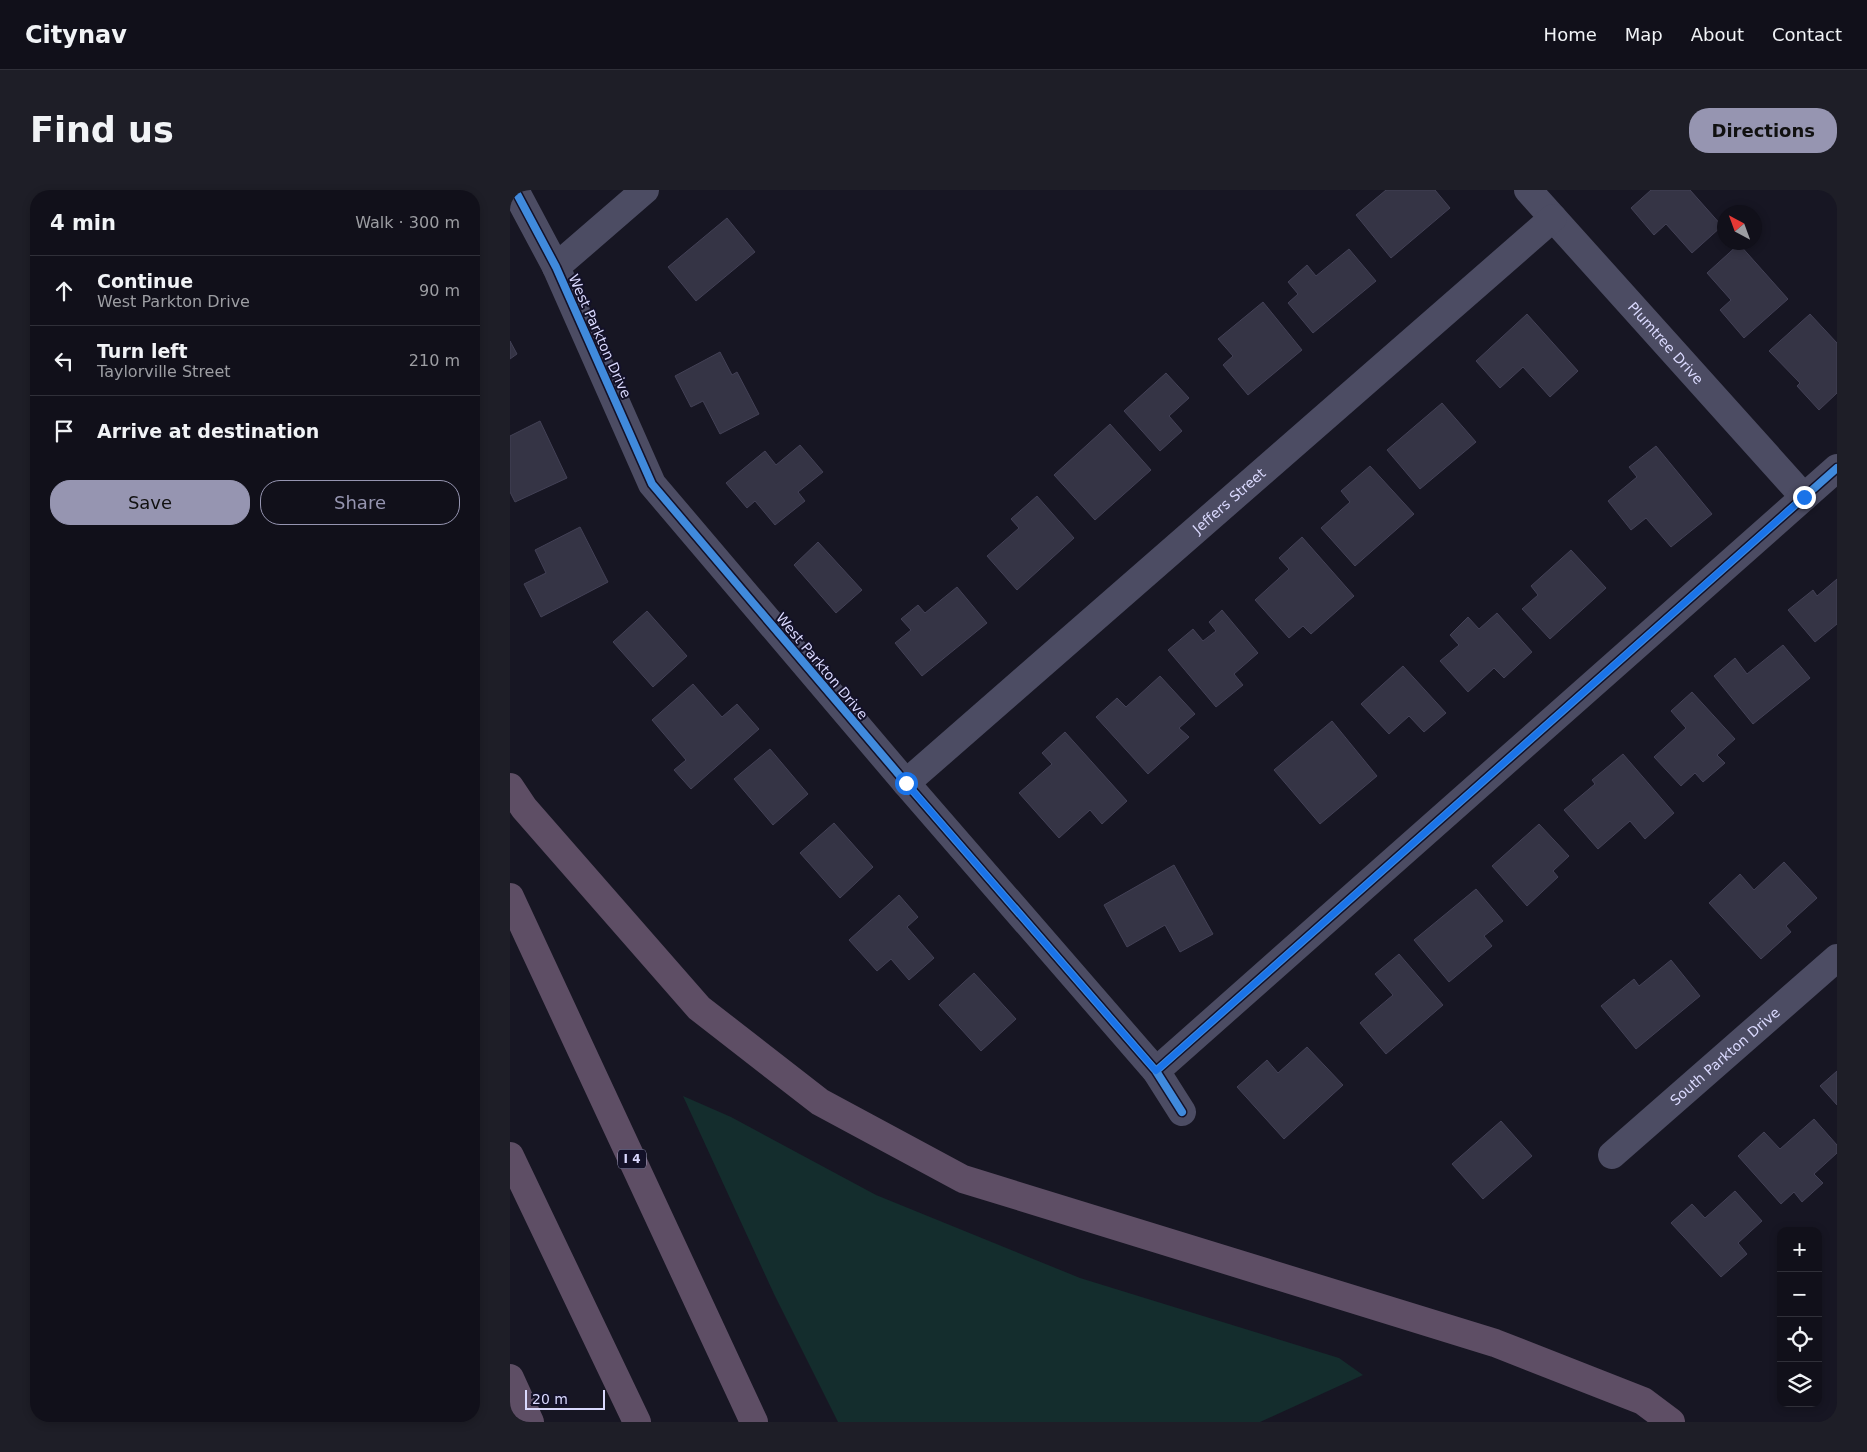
<!DOCTYPE html>
<html lang="en">
<head>
<meta charset="utf-8">
<style>
  :root { --surface:#11101a; --page:#1e1e27; --text:#f1f3f6; --muted:#9c9da2; --line:#303039; --accent:#9695b1 }
  body { margin:0; font-family:"DejaVu Sans",sans-serif; background:var(--page); color:var(--text) }
  .controls { position:absolute; right:15px; bottom:15px; display:grid; overflow:hidden; border-radius:10px; box-shadow:0 2px 8px #0003 }
  .controls button { width:45px; height:45px; display:grid; place-items:center; padding:0; border:0; border-bottom:1px solid var(--line); background:var(--surface); color:var(--text); font:25px sans-serif }
  .compass { position:absolute; left:1207px; top:15px; width:45px; height:45px; border-radius:50%; background:var(--surface); box-shadow:0 2px 8px #0003; rotate:319deg }
  .scale { position:absolute; left:15px; bottom:12px; width:80px; box-sizing:border-box; padding-left:5px; border:2px solid #dad9fe; border-top:0; font-size:14px; line-height:18px; white-space:nowrap; color:#dad9fe; -webkit-text-stroke:4px #131128; paint-order:stroke }
  .stop { position:absolute; width:15px; height:15px; margin:-11px; border:4px solid #1a73e8; border-radius:50%; background:#fff }
  .stop.end { background:#1a73e8; border-color:#fff; box-shadow:0 1px 5px #0008 }
  .list { margin:0; padding:0; list-style:none }
  h2 { display:flex; justify-content:space-between; align-items:center; height:65px; margin:0; padding:0 20px; font-size:21px }
  h2 small { font-size:16px; font-weight:400; color:var(--muted) }
  .list li { display:grid; grid-template-columns:32px 1fr auto; gap:15px; align-items:center; box-sizing:border-box; height:70px; padding:0 20px; border-top:1px solid var(--line) }
  .list b { display:block; font-size:19px; white-space:nowrap }
  .list p { margin:0; font-size:16px; white-space:nowrap; color:var(--muted) }
  .list em { font-size:16px; font-style:normal; color:var(--muted) }
  .actions { display:flex; gap:10px; padding:15px 20px }
  .actions a { flex:1; padding:11px 0; border:1px solid var(--accent); border-radius:20px; text-align:center; font-size:18px; color:var(--accent) }
  .actions .main { background:var(--accent); color:#111 }
  .icon { flex:none; width:28px; height:28px; fill:none; stroke:currentColor; stroke-width:2; stroke-linecap:round; stroke-linejoin:round }
  .map { position:relative; flex:none; width:1327px; height:1232px; overflow:hidden; border-radius:20px }
  header { display:flex; align-items:center; gap:30px; box-sizing:border-box; height:70px; padding:0 25px; background:var(--surface); border-bottom:1px solid var(--line) }
  header strong { font-size:24px }
  nav { display:flex; gap:28px; margin-inline-start:auto; font-size:18px }
  .intro { display:flex; align-items:center; justify-content:space-between; box-sizing:border-box; height:120px; padding:0 30px }
  h1 { margin:0; font-size:35px }
  .button { padding:12px 22px; border-radius:20px; background:var(--accent); color:#111; font-size:18px; font-weight:700 }
  main { display:flex; gap:30px; padding:0 30px }
  aside { flex:1; background:var(--surface); border-radius:20px; box-shadow:0 2px 8px #0003 }
  .map>svg:first-child { display:block }
  .green { fill:#142d2d }
  .building { fill:#353445; stroke:#434156 }
  .lines { fill:none; stroke-linecap:round; stroke-linejoin:round }
  .minor { stroke:#4c4c63; stroke-width:28 }
  .highway { stroke:#5e4e65; stroke-width:28 }
  .cycleway-casing { stroke:#131128; stroke-width:11 }
  .cycleway { stroke:#408adc; stroke-width:8 }
  .route { stroke:#1a73e8; stroke-width:6 }
  .labels { text-anchor:middle; dominant-baseline:central; stroke-width:4; stroke-linejoin:round; paint-order:stroke }
  .shield { fill:#131128; stroke:#9e9dbe; stroke-width:1 }
  .shield-label { font-size:12px; font-weight:bold; fill:#dad9fe }
  .street-label { font-size:14px; fill:#dad9fe; stroke:#131128 }
</style>
</head>
<body>
<header>
<strong>Citynav</strong>
<nav><a>Home</a><a>Map</a><a>About</a><a>Contact</a></nav>
</header>
<div class="intro"><h1>Find us</h1><a class="button">Directions</a></div>
<main>
<aside>
<h2>4 min<small>Walk · 300 m</small></h2>
<ul class="list">
<li><svg class="icon" aria-label="ahead" viewBox="0 0 24 24"><path d="M12 20V5M6 11l6-6 6 6"/></svg><div><b>Continue</b><p>West Parkton Drive</p></div><em>90 m</em></li>
<li><svg class="icon" aria-label="left" viewBox="0 0 24 24"><path d="M17 20v-9H6M10 6l-5 5 5 5"/></svg><div><b>Turn left</b><p>Taylorville Street</p></div><em>210 m</em></li>
<li><svg class="icon" aria-label="arrive" viewBox="0 0 24 24"><path d="M6 21V4h12l-3 4 3 4H6"/></svg><div><b>Arrive at destination</b></div></li>
</ul>
<div class="actions"><a class="main">Save</a><a>Share</a></div>
</aside>
<div class="map">
<svg width="1327" height="1232" viewBox="0 0 1327 1232">
  <rect width="100%" height="100%" fill="#171623"/>
  <path class="green" d="M173 906 221 927 366 1005 570 1088 829 1168 853 1185 750 1232H328L264 1104Z"/>
  <path class="building" d="M876 0H925L940 18 881 68 846 25Z
    M1141 0H1180L1212 36 1182 63 1156 34 1144 45 1121 18Z
    M217 28 245 62 186 111 158 77Z
    M1229 54 1278 109 1234 148 1210 120 1221 110 1197 83Z
    M839 59 866 91 803 143 778 113 788 104 778 92 797 75 806 86Z
    M753 112 792 160 738 205 713 175 723 166 708 149Z
    M1017 124 1068 181 1040 207 1013 177 990 198 966 171Z
    M1300 124 1327 153V203L1309 220 1287 196 1290 193 1259 161Z
    M0 151 7 164 0 169Z
    M210 162 222 185 227 182 249 224 210 244 193 211 181 217 165 186Z
    M656 183 679 208 659 226 672 241 650 261 614 221Z
    M932 213 966 252 910 299 877 260Z
    M30 231 57 288 5 312 0 302V246Z
    M600 234 641 280 585 330 544 285Z
    M290 255 313 282 288 302 295 311 265 335 245 311 237 318 216 293 255 261 266 275Z
    M1146 256 1202 324 1161 357 1136 328 1121 340 1098 311 1127 287 1119 277Z
    M860 276 904 324 845 376 811 338 840 312 831 301Z
    M527 306 564 348 507 400 477 366 509 338 501 329Z
    M70 337 98 392 31 427 14 394 36 383 25 360Z
    M792 347 844 406 801 444 793 436 779 448 745 410 779 379 769 368Z
    M308 352 352 400 326 423 284 375Z
    M1061 360 1096 398 1040 449 1012 419 1028 405 1021 396Z
    M1327 389V434L1305 452 1278 420 1303 400 1307 406Z
    M447 397 477 433 412 486 385 453 401 440 391 429 408 415 415 423Z
    M712 420 748 463 724 484 733 495 706 517 658 460 683 439 693 451 706 441 699 432Z
    M137 421 177 466 143 497 103 452Z
    M987 423 1022 462 994 488 984 478 958 502 930 471 949 455 940 445 958 427 969 439Z
    M1273 455 1300 488 1243 534 1204 486 1225 468 1237 484Z
    M893 476 936 523 914 542 899 526 879 544 851 514Z
    M650 486 685 524 669 538 679 547 638 584 586 527 607 508 616 517Z
    M183 494 212 527 227 514 249 539 181 599 164 580 176 570 142 530Z
    M1182 502 1225 549 1207 565 1215 573 1193 592 1185 583 1171 596 1144 567 1176 538 1161 521Z
    M822 531 867 586 810 634 764 580Z
    M555 542 617 611 592 634 580 620 549 648 509 603 542 574 532 563Z
    M260 559 298 604 263 635 224 589Z
    M1113 564 1164 623 1135 649 1120 631 1088 659 1054 620 1085 594 1082 590Z
    M324 633 363 677 330 708 290 663Z
    M1029 634 1059 666 1043 681 1048 687 1017 716 982 676Z
    M1274 672 1307 708 1276 736 1281 742 1251 769 1199 713 1230 684 1244 700Z
    M664 675 703 744 670 762 655 735 617 757 594 715Z
    M966 699 993 731 974 746 982 756 939 792 904 750Z
    M389 705 408 727 397 737 424 768 399 790 381 769 367 781 339 750Z
    M889 764 933 815 876 864 850 833 883 805 865 784Z
    M1161 770 1190 806 1126 859 1091 816 1124 789 1129 796Z
    M464 783 506 829 471 861 429 815Z
    M797 857 833 895 774 949 727 897 757 870 768 883Z
    M1327 881V915L1310 896Z
    M1304 929 1327 955V963L1304 984 1313 993 1292 1012 1284 1002 1271 1014 1228 966 1254 942 1270 959Z
    M991 931 1022 966 973 1009 942 974Z
    M1225 1001 1252 1031 1228 1053 1237 1064 1211 1087 1161 1033 1182 1014 1195 1028Z"/>
  <g class="lines">
    <g class="minor">
      <path d="M5 0 46 77 142 294 396 593 646 881 672 922"/>
      <path id="s1" d="M1018 0 1294 307"/>
      <path d="M46 77 135 0"/>
      <path id="s2" d="M396 593 1043 28"/>
      <path d="M646 881 1327 278"/>
      <path id="s3" d="M1102 965 1327 768"/>
    </g>
    <path class="highway" d="M0 597 14 618 189 818 310 912 453 989 985 1153 1133 1211 1161 1232
      M0 707 244 1232
      M0 966 127 1232
      M0 1188 20 1232"/>
    <defs>
      <path id="cycleway" d="M5 0 46 77 142 294 396 593 646 881 672 922
        M646 881 1327 278"/>
    </defs>
    <use href="#cycleway" class="cycleway-casing"/>
    <use href="#cycleway" class="cycleway"/>
  </g>
  <g class="lines">
    <path class="route" d="M396 593 646 881 1294 307"/>
  </g>
  <g class="labels">
    <rect class="shield" x="108" y="959.5" width="28" height="19" rx="4"/>
    <g class="shield-label">
      <text x="122" y="969">I 4</text>
    </g>
    <g class="street-label">
      <text transform="translate(90 146) rotate(66)">West Parkton Drive</text>
      <text stroke="none"><textPath href="#s1" startOffset="206">Plumtree Drive</textPath></text>
      <text stroke="none"><textPath href="#s2" startOffset="429">Jeffers Street</textPath></text>
      <text transform="translate(312 476) rotate(50)">West Parkton Drive</text>
      <text stroke="none"><textPath href="#s3" startOffset="150">South Parkton Drive</textPath></text>
    </g>
  </g>
</svg>
<div class="controls">
<button>+</button>
<button>−</button>
<button><svg class="icon" aria-label="locate" viewBox="0 0 24 24"><circle cx="12" cy="12" r="6"/><path d="M12 2v4M12 18v4M2 12h4M18 12h4"/></svg></button>
<button><svg class="icon" aria-label="layers" viewBox="0 0 24 24"><path d="M12 4l9 5-9 5-9-5zM3 14l9 5 9-5"/></svg></button>
</div>
<svg class="compass" viewBox="-18 -18 36 36"><path d="M0-13l5 13h-10z" fill="#e53935"/><path d="M0 13l5-13h-10z" fill="#9c9da2"/></svg>
<div class="scale">20 m</div>
<div class="stop" style="left:396px;top:593px"></div>
<div class="stop end" style="left:1294px;top:307px"></div>
</div>
</main>
</body>
</html>
